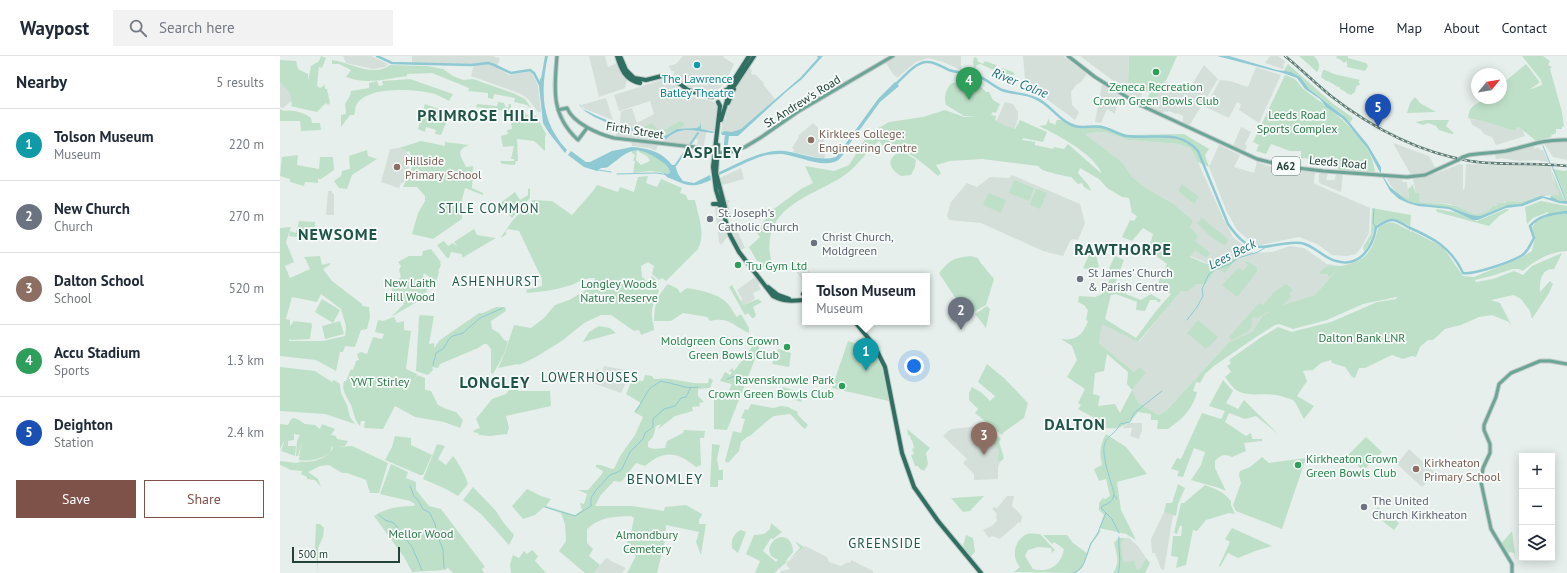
<!DOCTYPE html>
<html lang="en">
<head>
<meta charset="utf-8">
<style>
  :root { --surface:#fff; --page:#f2f2f3; --text:#1f2937; --muted:#747a83; --line:#e0e1e3; --accent:#7f5249 }
  body { margin:0; font-family:"PT Sans",sans-serif; background:var(--page); color:var(--text) }
  .controls { position:absolute; right:12px; bottom:12px; display:grid; overflow:hidden; border-radius:0px; box-shadow:0 2px 10px #0003 }
  .controls button { width:36px; height:36px; display:grid; place-items:center; padding:0; border:0; border-bottom:1px solid var(--line); background:var(--surface); color:var(--text); font:20px sans-serif }
  .compass { position:absolute; left:1191px; top:12px; width:36px; height:36px; border-radius:50%; background:var(--surface); box-shadow:0 2px 10px #0003; rotate:60deg }
  .scale { position:absolute; left:12px; bottom:10px; width:108px; box-sizing:border-box; padding-left:4px; border:2px solid #24423a; border-top:0; font-size:11px; line-height:14px; white-space:nowrap; color:#24423a; -webkit-text-stroke:3px #f7fbf9; paint-order:stroke }
  .you { position:absolute; left:634px; top:310px; width:14px; height:14px; margin:-10px; border:3px solid #fff; border-radius:50%; background:#1a73e8; box-shadow:0 0 0 6px #1a73e833 }
  .badge { display:grid; place-items:center; width:26px; height:26px; border-radius:50%; background:var(--accent); color:#fff; font-size:13px; font-weight:700 }
  .pin { position:absolute; translate:-50% -33px; filter:drop-shadow(0 1px 2px #0008) }
  .pin::after { content:''; position:absolute; top:21px; width:14px; height:12px; background:inherit; clip-path:polygon(0 0,100% 0,50% 100%) }
  .popup { position:absolute; left:522px; top:217px; width:128px; height:52px; box-sizing:border-box; display:grid; place-content:center; border-radius:0px; background:var(--surface); filter:drop-shadow(0 1px 3px #0005); font-size:13px; white-space:nowrap; color:var(--muted) }
  .popup b { font-size:15px; color:var(--text) }
  .popup::after { content:''; position:absolute; left:50%; top:100%; margin-left:-8px; border:8px solid transparent; border-top-color:var(--surface) }
  .list { margin:0; padding:0; list-style:none }
  h2 { display:flex; justify-content:space-between; align-items:center; height:52px; margin:0; padding:0 16px; font-size:17px }
  h2 small { font-size:13px; font-weight:400; color:var(--muted) }
  .list li { display:grid; grid-template-columns:26px 1fr auto; gap:12px; align-items:center; box-sizing:border-box; height:72px; padding:0 16px; border-top:1px solid var(--line) }
  .list b { display:block; font-size:15px; white-space:nowrap }
  .list p { margin:0; font-size:13px; white-space:nowrap; color:var(--muted) }
  .list em { font-size:13px; font-style:normal; color:var(--muted) }
  .actions { display:flex; gap:8px; padding:12px 16px }
  .actions a { flex:1; padding:9px 0; border:1px solid var(--accent); border-radius:0px; text-align:center; font-size:14px; color:var(--accent) }
  .actions .main { background:var(--accent); color:#fff }
  .icon { flex:none; width:22px; height:22px; fill:none; stroke:currentColor; stroke-width:2; stroke-linecap:round; stroke-linejoin:round }
  .map { position:relative; flex:none; width:1287px; height:517px; overflow:hidden }
  header { display:flex; align-items:center; gap:24px; box-sizing:border-box; height:56px; padding:0 20px; background:var(--surface); border-bottom:1px solid var(--line) }
  header strong { font-size:19px }
  nav { display:flex; gap:22px; margin-inline-start:auto; font-size:14px }
  .search { width:280px; height:36px; background:var(--page); display:flex; align-items:center; gap:10px; box-sizing:border-box; padding:0 14px; border-radius:0px; color:var(--muted); font-size:15px }
  main { display:flex }
  aside { flex:1; background:var(--surface) }
  .map>svg:first-child { display:block }
  .built { fill:#d4dfda }
  .green { fill:#bfe0c8; fill-rule:evenodd }
  .water { fill:#8ec9d4 }
  .lines { fill:none; stroke-linecap:round; stroke-linejoin:round }
  .stream { stroke:#8ec9d4; stroke-width:1 }
  .canal { stroke:#8ec9d4; stroke-width:2 }
  .river { stroke:#8ec9d4; stroke-width:2.5 }
  .major-casing { stroke:#c2cac8; stroke-width:5 }
  .highway-casing { stroke:#c2cac8; stroke-width:6 }
  .major { stroke:#6aa596; stroke-width:3 }
  .highway { stroke:#2f6f62; stroke-width:4 }
  .rail-casing { stroke:#5f7d75; stroke-width:2.5 }
  .rail { stroke:#f7fbf9; stroke-width:1; stroke-dasharray:3; stroke-linecap:butt }
  .major-bridge-casing { stroke:#c2cac8; stroke-width:5; stroke-linecap:butt }
  .major-bridge { stroke:#6aa596; stroke-width:3 }
  .culture-dot { fill:#0f9aa8; stroke:#f7fbf9; stroke-width:1.5 }
  .leisure-dot { fill:#2e9e5b; stroke:#f7fbf9; stroke-width:1.5 }
  .education-dot { fill:#8d6e63; stroke:#f7fbf9; stroke-width:1.5 }
  .worship-dot { fill:#6b7280; stroke:#f7fbf9; stroke-width:1.5 }
  .labels { text-anchor:middle; dominant-baseline:central; stroke-width:3.5; stroke-linejoin:round; paint-order:stroke }
  .shield { fill:#f7fbf9; stroke:#637a73; stroke-width:1 }
  .shield-label { font-size:11px; font-weight:bold; fill:#24423a }
  .culture-label { font-size:12px; fill:#0d838f; stroke:#f7fbf9 }
  .leisure-label { font-size:12px; fill:#27864d; stroke:#f7fbf9; text-anchor:start }
  .street-label { font-size:12px; fill:#24423a; stroke:#f7fbf9 }
  .park-label { font-size:12px; fill:#2d7a4b; stroke:#f7fbf9 }
  .education-label { font-size:12px; fill:#785e54; stroke:#f7fbf9; text-anchor:start }
  .worship-label { font-size:12px; fill:#5b616d; stroke:#f7fbf9; text-anchor:start }
  .water-label { font-size:13px; font-style:italic; fill:#1c6f80; stroke:#f7fbf9 }
  .neighbourhood-label { font-size:13px; letter-spacing:1px; fill:#1f5548; stroke:#f7fbf9 }
  .quarter-label { font-size:14px; letter-spacing:1px; fill:#1f5548; stroke:#f7fbf9 }
  .district-label { font-size:16px; font-weight:bold; letter-spacing:1px; fill:#1f5548; stroke:#f7fbf9 }
</style>
</head>
<body>
<header>
<strong>Waypost</strong>
<div class="search"><svg class="icon" aria-label="search" viewBox="0 0 24 24"><circle cx="10" cy="10" r="6"/><path d="M15 15l6 6"/></svg>Search here</div>
<nav><a>Home</a><a>Map</a><a>About</a><a>Contact</a></nav>
</header>
<main>
<aside>
<h2>Nearby<small>5 results</small></h2>
<ul class="list">
<li><span class="badge" style="background:#0f9aa8">1</span><div><b>Tolson Museum</b><p>Museum</p></div><em>220 m</em></li>
<li><span class="badge" style="background:#6b7280">2</span><div><b>New Church</b><p>Church</p></div><em>270 m</em></li>
<li><span class="badge" style="background:#8d6e63">3</span><div><b>Dalton School</b><p>School</p></div><em>520 m</em></li>
<li><span class="badge" style="background:#2e9e5b">4</span><div><b>Accu Stadium</b><p>Sports</p></div><em>1.3 km</em></li>
<li><span class="badge" style="background:#1a4fb4">5</span><div><b>Deighton</b><p>Station</p></div><em>2.4 km</em></li>
</ul>
<div class="actions"><a class="main">Save</a><a>Share</a></div>
</aside>
<div class="map">
<svg width="1287" height="517" viewBox="0 0 1287 517">
  <rect width="100%" height="100%" fill="#e6efeb"/>
  <path class="built" d="M63 0H91L108 8 105 11 93 13 66 7Z
    M132 0H214V1L220 2 217 11 229 19 251 15 258 29 261 56H258L248 43 241 38 191 20 194 8H132Z
    M309 0H325L328 11 337 7 341 18 347 24 345 32 319 41Z
    M403 0H444L443 1 454 8 444 29H442L440 32 433 36H420L404 31 394 21V15H391L389 10 396 8Z
    M616 0H681V14L663 6 648 2 636 6 617 22 613 18 606 7Z
    M743 0H783L807 18 801 26 796 29 791 36 792 49 799 56 795 64 768 44 746 35Z
    M800 0H849L848 25 864 34 858 47 834 32 836 30 835 26Z
    M990 0H998L1006 6 1003 8 1004 10 1003 13 985 7Z
    M924 9 938 23 911 67 908 70 903 68V60L897 57 896 58 889 55 887 56 884 55 882 58 872 53 884 25 908 35Z
    M468 11 472 14 471 17 473 19 475 18 484 27 483 28 495 43 460 75 452 76H441L443 64 446 63V58L461 22Z
    M976 11 1001 19 979 67 959 54 961 48 957 46 949 62 925 51 940 24 950 25 968 31Z
    M381 24H388L413 41 436 46 438 49 436 75 427 74 423 92 417 91 418 83H416L411 90 378 89 376 95 369 92 352 90 351 84 335 82 340 67 341 55 352 52 357 67 374 58 370 45 339 55 334 39Z
    M0 25 7 29 15 42 3 52 0 51Z
    M822 28 844 43 836 53 835 58 827 53 821 67 815 66Z
    M326 42 333 64 305 53 301 49Z
    M725 46 733 48 738 56V63L734 74 724 72 716 66Z
    M1190 63 1206 65 1235 75 1237 71 1242 73 1245 80 1216 89 1212 81 1204 78 1200 73 1192 69Z
    M533 67 543 77 542 81 545 82 542 91 547 93 544 103 513 96 514 93 512 92 519 81 518 80Z
    M961 71 971 76 965 88 967 90 965 95 953 90Z
    M825 76 848 84 899 88 910 92 918 106 943 162 953 181 973 197 992 196 1010 190 1024 192 1047 208 1060 210 1035 239 1015 245 983 259 972 276 949 286 886 355 878 359 858 346 852 334 866 317 854 316 819 287 822 267 859 286 901 234 908 235 916 228 925 229 935 215 940 213 954 202 945 209H932L910 200 915 193V185L910 171 892 147 866 132 852 121 843 107 806 80 807 77Z
    M1270 85 1287 86V104L1273 101 1263 86Z
    M1113 87 1149 100 1156 113 1146 117 1131 119Z
    M939 89 960 99 954 111 974 117 977 106 994 112 1035 116 1034 126 1035 128 1090 152 1089 177 1081 192 1076 198 1067 200 1052 199 1037 188 1019 181 976 190 957 174 947 156 929 111Z
    M1253 89 1255 93 1259 91 1260 94H1263L1269 106 1260 105 1258 104 1238 105 1222 102 1216 103 1215 98Z
    M119 92 125 94 131 102 126 122 123 127H121L119 132 101 126 110 93Z
    M1180 108 1183 109V135L1185 131 1186 108 1271 110 1272 122 1279 134V139H1262L1241 146 1227 145 1202 158 1189 157 1171 148 1138 146 1139 140 1138 137 1136 138 1133 123 1157 117Z
    M461 112 464 123 442 129 447 144H449L450 146 448 147 452 162 444 164 446 171 455 170 465 192 460 194 454 179 448 180 441 189 439 186 435 152 445 150 438 123Z
    M1041 117H1048L1046 124H1055L1056 118 1063 117 1061 136 1039 127V118Z
    M732 119 800 148 805 167 798 184 793 183 790 185 783 200 763 195 701 167 669 164 667 160 671 146 687 127 697 131 710 121 729 122Z
    M1106 121H1115L1117 124V122H1120L1122 123V126H1127L1129 144 1121 139 1111 130Z
    M48 135H52V137L54 138V159H46Z
    M517 206 525 210 532 219 530 220H525V228L512 210Z
    M475 221 480 227 478 229 481 233 473 237 475 243 463 249 461 247 462 243 457 234Z
    M324 310 352 315 341 337 307 325 309 315 315 318 317 313 322 315Z
    M849 367H862V374L859 383 850 380 852 372H842Z
    M700 370 719 395 717 403 720 406 718 411V423L694 424V418L683 407 687 403 663 380 668 375 672 373Z
    M1129 393 1155 417 1142 431 1117 408Z
    M727 440H734L732 450 742 460 741 467 739 466 720 483 712 480 709 482 703 474 713 469 717 465 716 461 717 458 712 453 714 451 717 452Z
    M884 456 893 459 884 514 881 513 875 497H872L871 483Z
    M845 482H849L858 490 866 502 860 513 857 514 844 506 841 487Z
    M525 490 547 501 549 506 561 510 568 506 570 507 571 504 593 515V517H501V515L510 513 506 508Z
    M327 502 331 505 346 512 342 517H314L325 503Z"/>
  <path class="green" d="M41 0 46 2 42 12 39 11 37 30 40 32 45 29V33H47L50 47 48 49 46 47 37 56 10 50 12 49 10 37 0 26V4L16 5 18 13 28 18V25L31 10 39 5Z
    M849 0H897L886 25H884L872 53 864 49 870 37 848 26Z
    M1019 0H1034C1039 5 1041 10 1037 16Z
    M1057 0H1068V2L1086 7 1088 10 1085 15 1067 11V5L1064 7 1061 4 1056 2Z
    M1242 0H1263L1270 5 1268 9 1272 11 1270 13 1282 56 1284 70 1282 71V73H1276V77L1273 79 1272 78 1271 81 1256 85 1240 72 1237 71 1235 75C1219 70 1205 65 1188 62 1189 52 1193 49 1202 45L1197 43 1199 42H1215L1218 45 1216 42H1221V29L1246 8 1259 25V27L1249 34 1262 29 1261 24Z
    M694 1 698 3 697 5 703 8 705 5 716 9 715 13 720 15 722 12 733 16 735 19H731V26L728 25 725 19 700 8 697 9 695 12 694 11 693 6Z
    M52 4C69 6 93 22 110 9L147 10 163 13 173 20 183 24 193 23 233 37 245 43 252 53 247 49 234 46 235 42 214 38 213 43 208 42V37L188 35 189 32 152 17 127 18V20C106 23 86 29 66 21L71 14 59 8H52Z
    M1008 8 1052 47 1073 62 1070 67 1063 59 1029 33 1018 20 1011 16H1003Z
    M1043 14H1045L1054 18 1080 24 1078 26 1080 27 1079 30 1077 29 1075 36 1071 39 1066 37V36L1060 33V31H1058L1048 25H1046L1041 21Z
    M1005 19C1021 24 1016 27 1026 35 1051 54 1092 82 1095 116L1058 114V106H1056L1054 102 1045 101 1044 104 1021 102V95H1010L991 88 986 98 976 95 979 89 973 86Z
    M130 23 173 38 169 45C165 43 160 40 155 38 137 33 85 29 76 50 75 53 75 57 74 59H70L61 71V59L66 58 65 48 70 40 71 35 89 32V27L97 25 99 30 103 29 102 25Z
    M691 24 699 27V29L706 36H709L713 44 720 48 716 57 713 56 711 59 716 60 715 64 725 70 735 73 740 64 767 76 763 86 743 82 742 84 755 86V89L773 93 774 91 784 93 788 88 822 118C813 97 779 80 759 70L766 69 769 62V66L775 69 777 64H784L799 70 821 69 846 79 904 78 929 93 925 99 929 111 918 106 910 92 899 88 848 84 825 76 807 77 806 79 843 107 852 121 866 132 892 147 913 165 910 171 918 180 915 185 930 197 927 202 915 194 910 201C927 208 938 215 954 202H957L945 217 940 213 935 215 925 229 917 228 908 235H901L858 286 822 268 819 287 854 316 860 311 866 317 852 334 858 346 878 359 886 355 949 286 972 276 983 259 989 256H987L978 262 975 261 972 263V271L967 276 952 284 949 281 979 247 983 249 994 236 1006 228 1013 234 1009 238 1012 240 1002 250 1015 245 1035 239 1059 211 1049 221 1047 218H1040L1039 217C1050 206 1049 211 1060 210 1086 206 1093 195 1098 171 1117 162 1113 168 1129 174L1130 170C1111 161 1114 161 1096 169 1091 179 1092 187 1084 195L1083 191 1091 178 1092 152 1131 159 1130 176 1132 175 1163 191 1183 220 1194 221 1242 201 1252 195 1255 182 1252 171 1257 165 1267 160 1268 156 1253 162 1247 168 1245 151 1261 145 1287 150V195C1270 196 1255 204 1243 215L1239 213H1233L1211 220 1195 224 1196 226 1213 223 1234 215 1243 219 1252 210 1282 197 1274 213C1260 213 1260 226 1260 236L1270 225 1273 228 1269 237 1252 263 1250 255 1241 243 1234 239 1211 244 1220 247 1232 270 1229 266 1212 259 1199 261 1181 269 1165 273 1153 284H1148L1140 291 1136 301 1132 300 1123 303 1112 299 1085 312H1079L1075 322 1072 321 1065 311 1052 307 1051 304 1041 307 1033 314 1023 315 1027 325 1017 340 1034 350 1024 363C1020 357 1018 349 1013 344 1011 343 1006 342 1004 341 989 335 970 342 958 335 952 332 949 326 945 321L951 316 947 310 951 307 949 304 980 282 998 271 1012 276 1019 274 1051 266 1097 246 1116 243 1117 241 1083 248 1047 264 1013 273 999 268 995 269 976 281 934 310 925 318 920 327 916 326 913 335 917 336C913 353 902 363 888 373H877L878 364H871V358L858 356C847 371 836 377 817 369L818 364 798 353 801 349 798 347 805 333 787 321 797 304 792 290 781 283C796 285 803 279 808 265L806 264 808 254 804 249 798 246 799 240 815 241 822 238 823 231H826L825 230 832 221 829 212 835 200 844 204 833 233 861 244 871 238 881 244 879 247 876 244H870L865 255 856 254 857 246 836 238 831 239 825 263 856 282 876 255 891 238 877 229 887 208 868 194 873 178 863 172 852 185 842 181 850 164 854 165 857 160 852 157 849 142 842 141 827 132 819 123 800 112 798 117 809 130 811 135 804 131 802 127 798 128 791 121C788 121 767 116 763 114 762 114 759 111 758 110L702 103 670 105 656 109 661 117 658 120C643 107 623 89 603 90L599 85C586 95 577 112 562 121 537 137 495 148 490 182 489 191 489 198 492 206L483 211 481 206 477 205 469 191 480 181 473 172 481 170 491 155 521 133 533 127 525 110 554 115 569 109 585 83 595 74 609 66 643 61 665 54 684 61H698L684 60 666 49C664 42 665 33 672 27L690 26ZM827 298 848 316 847 328 852 334 840 357 835 348 818 350 820 340 813 338 815 317 824 315Z
    M1135 41 1140 47 1156 56 1127 57 1130 47Z
    M218 46 224 47 225 50 228 52 229 48H231V53L244 56 248 60 250 55 257 61 266 78 265 81V95L254 85 237 83 238 105H236L235 109 222 108 220 105H234V103H231L234 90 223 91 221 80 228 78 227 74 232 73 230 60 235 58 226 55 196 51 197 48 217 50Z
    M145 48 167 56 166 67 161 79 155 78 156 74 146 71 145 76 138 73Z
    M0 53 4 55C13 53 24 57 31 62L32 67H40L41 74 21 75 20 65H0Z
    M1146 64H1169L1166 70 1174 77 1172 78 1159 74 1156 70 1148 67 1143 69 1135 66Z
    M400 65 405 68C400 73 393 73 387 78L359 73 372 67 378 74 381 76Z
    M141 85 165 90V86L189 89C175 94 181 100 186 111L193 110 192 132 203 137V139L185 132 182 144V163L153 183 132 178 138 157 145 145V140L137 131H123L133 109 132 108 133 104 129 95 127 96 125 94 119 92Z
    M87 94 88 100 97 103 72 119 67 133 59 132 54 125 61 120 62 115 70 113 69 100Z
    M360 94C371 97 388 105 390 117L389 118 371 115 353 117 355 105H353L355 99 352 97V95H357L356 104 361 109 370 105 367 100 359 96Z
    M619 96 626 97 636 104 635 111 631 119 621 120C610 113 605 104 619 96Z
    M18 99 17 109 39 113 40 101H53L54 114 41 123H38V127L25 126 24 130 10 126V123L0 120 2 101Z
    M1273 113 1284 115 1287 114V145Z
    M1272 116 1285 145H1280L1272 141 1270 142 1271 139 1264 140 1240 148 1218 153 1200 160 1191 159 1171 152 1130 146 1122 142 1111 130 1121 139 1129 143 1128 133 1131 131 1132 128 1136 137H1139V146C1149 147 1160 147 1170 149 1187 151 1193 166 1212 152V150H1217L1218 147H1225L1227 145 1241 146 1262 139H1279V134L1276 133C1276 126 1272 123 1272 116Z
    M368 120 366 127 377 131 381 123 402 132 400 137 406 139 408 144H415C418 160 426 177 418 193L386 225 382 222 379 224 372 218 374 210 368 206 361 210 362 221 368 226 372 220 378 226 376 230 379 235C375 243 371 252 372 261 372 265 374 269 374 274L361 279 359 274 354 275 331 259H321L304 267 283 284 256 301 239 309 238 308 218 312 224 299 234 269 251 272 264 262 275 249 289 244 303 236 312 229 315 222C303 221 299 227 288 230 275 234 260 236 247 237L246 234 262 230V223L239 175 228 173 225 176 227 178 221 182V181L233 164 252 144 272 145 292 159 313 135 317 129 338 136 340 131 354 136 358 121Z
    M734 124 754 132 749 145 729 137Z
    M902 128 919 141 914 148 898 135Z
    M250 132V142L232 162 219 148 235 136 240 144 248 139V133Z
    M756 133 767 137 760 153 750 149Z
    M708 137 726 144 721 157 703 149Z
    M1156 153 1174 156 1197 165 1226 153H1228L1229 154 1219 160 1209 170 1157 156Z
    M922 162 949 184 945 189C934 185 926 176 917 167Z
    M19 165 35 166V178H33V182H22L21 179 16 181 9 180 10 175 16 177Z
    M10 171H11L6 186 14 206 5 210 10 222 30 213 26 204 24 201 40 200 42 209 50 207V209L43 213 52 225 82 248V250L89 251 90 261 87 273 81 274 75 291 65 290 63 296H60L56 315 36 304 0 300V172ZM41 238 61 253 66 270 65 280 43 285H9V283L11 284 30 283 32 269 31 267 14 265 10 270V264L6 263 12 241 37 246Z
    M194 173 197 179 216 182 182 202V198L171 196 169 202H167L157 189 164 185 168 190 173 187 177 190 174 186Z
    M151 193 161 206 160 208 161 209 158 215 159 216 156 226 144 217 143 220 149 226 144 231 148 234 135 247 111 261 124 248 109 231 121 221 119 214 121 210 118 206 129 200H142L143 195Z
    M811 195H815L819 211 811 214 803 212Z
    M690 200 698 202 700 206 714 223 706 249 690 258 685 248 680 249 659 217C670 204 673 202 690 200Z
    M966 205 977 211V216L957 241 942 229 958 212 959 213 960 212 963 215 968 209 965 206Z
    M388 228 398 233 400 237 407 232C419 234 440 238 448 248 452 252 453 257 457 261L461 258 469 272V277C454 270 448 260 430 265L427 261 403 257 391 265H374C375 248 376 241 388 228Z
    M452 229 463 249 478 243 482 246 473 251 476 259 474 262H472L468 257 465 259 449 231Z
    M42 243 60 254 53 267 60 265 64 278 45 283 42 270 53 267 35 256Z
    M707 250 710 253 706 272 695 258Z
    M216 251H225L226 255 211 265 212 273 219 277 224 284 228 285 224 298 213 318 211 317V293L207 288H204L198 292 160 308 158 312 152 311 153 314 148 319 136 315 139 261 140 259 154 260 149 288 154 287V292L160 284 199 257H203Z
    M114 261 117 267 123 265 124 266V274L131 275 126 313 137 318 134 326 137 319 145 322V334L151 335 158 349 166 353 176 356 183 364 180 372 164 366 135 361 115 350 103 373 85 372 84 371 85 365H81L80 370C74 363 74 357 71 349 67 340 61 335 64 325H66L71 313 73 314 76 305 79 304 77 298 81 296 87 298 93 281 102 283 104 278 95 276 98 264 103 265Z
    M918 264 938 281 929 291 928 290 926 293 907 277Z
    M319 270 330 272 336 277 303 286 309 276Z
    M584 278C600 300 605 318 609 345L552 332 568 285 578 288Z
    M471 283 479 289V293L447 374 434 373V341L436 334 448 336 452 328 440 325 445 316 450 319 452 316 449 315 452 312 454 315 472 291 469 289Z
    M498 293 511 297 509 311 492 308Z
    M707 308 725 323 748 347 744 362 724 376 722 379 695 357 698 353 689 344V337L692 331 702 337 710 345 715 340 698 326Z
    M0 311 35 315 52 326 54 324 60 328 61 337 67 349 70 361 75 368 45 358 0 355Z
    M365 319 372 320 374 323C392 320 409 329 428 327L429 322 433 324 430 332 418 333V340L424 346 419 347 420 350 412 351 413 355 395 360 378 373 381 368 376 370 373 381 368 386V391L374 393 385 392 387 385 403 377 404 374 425 375 424 382H420L421 409 416 411C398 396 384 393 365 410L356 407 342 425 340 426 334 425 320 440 315 450H352L384 455 385 451 406 449 422 458 420 463 419 462V468H426L421 499 416 486 419 476 386 469 385 484 377 517H347L356 500 344 494 351 477 354 462 351 460C333 461 322 460 307 473V487L313 493 309 500 320 509 314 517H305L279 495 286 485 285 468 281 457 264 451 255 459 243 463 232 450 247 433 261 440 271 443 266 450 295 459 302 454 300 447 304 448 307 438 298 434H308L322 418 323 415 316 411V409C323 408 327 413 334 413L340 400 355 379 363 361 354 356 361 347 346 338 352 324 363 325Z
    M943 324 953 335 946 347 958 353 964 344 998 378 976 360 965 363 949 357 945 366 966 380 971 377 972 383H982V385L964 387 966 395 952 401C945 397 940 399 935 405V412L946 435 939 432 911 424 921 409 925 396 914 392 903 421 897 420 899 415 891 413 897 402 901 403 922 357 941 363 945 355 929 350Z
    M503 331 525 338 521 346 501 339Z
    M238 333V335H270L271 350 226 360 229 372 227 378 210 380 199 379 198 377 193 376 194 374 200 372 196 363 212 343 226 338 229 334Z
    M471 348 493 352 501 350 508 351 518 356 517 358 528 369 525 373C519 369 516 363 510 358L494 360 487 365 470 380 467 381 461 386 459 395 448 407 445 405 453 375 461 377 465 363 461 362 465 353 468 354Z
    M14 362 19 364 25 368 35 369 40 373 42 368 55 373 51 379 56 380 57 383 68 385 65 390 58 391 72 390 108 407 99 437H90L86 424 67 417H62L49 409 40 410 28 416 38 423 41 431 35 424 27 423V421L21 418 22 415 11 414 0 409V405L17 407 20 406 19 405C30 408 48 403 53 392L52 390 50 397C41 403 30 406 19 404V401H21L19 400 22 385 18 400H16L17 385 20 379 14 378V384L8 385V390H16L15 400 1 395 5 383 0 393V368L8 369 11 363Z
    M703 368 721 383 719 386 724 402 720 406 717 403 719 395 701 370Z
    M627 373 650 392 646 397 648 408 644 415 640 413 638 410H635L631 399 634 398 632 393 634 392 632 384H631L630 380 628 379Z
    M826 378 846 391 867 418 837 426 841 454 856 484 846 478 819 472 824 459 819 454V447L823 442 825 443 830 440 826 423 819 425 814 413 822 409C819 396 820 389 826 378Z
    M115 380 131 382V389L152 399 143 419H140L105 404 112 391Z
    M1086 381 1102 396 1083 415 1068 399Z
    M157 388 165 390 158 403 166 409 173 400C179 408 185 418 188 428L178 440 164 432 143 423Z
    M432 388 440 389 437 403 439 414H443V424H438V431H430Z
    M982 401 989 407 1026 402 1002 473 956 455 953 449 961 427 959 419 960 415 970 411Z
    M111 408 128 416 126 422 136 426V434L149 450 161 453 205 511 202 513 204 517H173L168 512 165 514 132 516 124 501 94 460C106 452 120 450 134 450L135 448 130 445 100 438Z
    M898 428 905 432 898 448 896 460 884 456 886 447H892Z
    M925 429C936 433 944 436 951 445V449L955 458 949 457 926 464 917 475 913 474 906 509 896 512 898 501 891 500 893 480H901L902 470H900L897 478 894 477 901 447H904Z
    M193 431 216 455 223 466 234 479 229 489 201 458 183 444Z
    M704 440 690 455 683 456 671 442Z
    M1098 451 1119 467 1114 474 1093 458Z
    M491 467 502 476 493 483 491 482 483 495 496 506 498 504 491 500 489 494C493 476 513 477 513 496L505 506 509 504 520 492 515 485 524 491 494 517H475L480 505 466 498 474 479 484 478 490 473Z
    M36 468H40L44 472 43 481 38 492 40 501 38 504V516L35 490Z
    M952 472 992 490 975 495 958 502 948 497 940 511 939 510 950 486 945 483Z
    M461 474 466 476 458 497 452 492C451 485 453 477 461 474Z
    M819 474 821 475 811 489 803 511 796 517 734 516 740 511C731 501 734 484 747 478 751 477 756 478 760 478L775 494 772 497 771 492 758 491 748 494 745 500 753 513C769 517 781 510 784 493L774 486 772 488 763 479H787L793 487 807 497 810 488Z
    M1232 475 1236 504 1234 497 1230 496 1227 499 1220 489Z
    M686 479 693 482 695 496 690 501 683 490Z
    M838 482H845L841 487 844 506 854 505 857 514 860 513 866 502 870 507 865 517H833C840 507 837 498 834 487Z
    M252 494 258 500 255 505 266 517H231L230 508 233 499 239 502 244 495 247 498Z"/>
  <path class="water" d="M265 0H268C260 36 261 66 287 94L285 97 269 77 263 67 259 29 260 22 261 23Z
    M537 0H543L522 23 506 36 458 80H449L447 96 443 95 445 79H442L441 76H444V75L452 76 461 73 520 22 538 2Z
    M937 0H949L997 14 1011 16 1020 21 1029 33 1065 61 1088 89 1101 111V117L1110 131 1122 141 1128 145 1135 147 1169 151 1191 159 1200 160 1228 149 1240 148 1261 140 1270 142 1272 141 1280 145H1287V148L1279 147 1263 142 1243 150 1226 152 1198 164H1193L1169 153 1138 150 1128 147 1119 143 1110 135 1087 92 1067 67 1062 62 1046 51 1040 43 1025 33 1017 22 1003 17Z
    M615 26 619 30 600 46 565 94C557 120 521 100 502 98 498 98 492 98 487 99 475 101 451 114 439 119V116C458 108 482 93 504 95 521 97 538 106 556 101L598 43Z
    M299 47 303 53 317 60 337 68 381 80H385L397 73 417 72 420 70 421 66V73L436 76 432 77C414 75 401 69 386 83 381 83 377 80 371 79 356 76 303 63 299 47Z
    M352 91C368 92 382 96 392 109H395L398 118 403 125 414 127 430 119 431 124C415 131 410 131 394 124 390 122 387 122 384 118V117L388 118 390 117C389 110 384 107 378 103 353 87 348 96 328 111 324 113 322 110 317 115L304 111 288 99 291 95 306 106H310L332 95Z"/>
  <g class="lines">
    <path class="stream" d="M1263 90 1270 107
      M1272 110 1286 145
      M318 114 331 116
      M337 118 375 117 384 118
      M1094 153 1093 167 1096 171
      M907 264 917 251 923 240 922 233 929 218 936 213 950 208 958 202 978 196 986 191
      M153 309 156 297 163 293 169 283 173 280 183 277 200 262 223 252
      M447 323 458 319
      M356 355 370 332 381 325C385 327 389 326 393 328 404 330 406 333 418 331
      M130 430 134 440 138 444 143 453 150 457 155 468 157 478 163 494 164 512
      M834 439 837 443
      M265 451 295 460 311 450V442L316 434 330 419 338 416 342 413 350 396 363 383 365 377 373 371V363L384 353 395 350 401 342 406 341 411 331
      M99 459 105 464 114 467 132 491 142 514
      M839 477 832 463 821 452 822 450C830 447 833 446 834 437 831 425 819 394 826 385 830 378 837 376 840 368L850 366 854 357 882 335
      M793 517 799 514 804 507 811 487 817 479 826 457
      M838 517C842 504 838 494 839 481"/>
    <path class="canal" d="M395 110 418 77"/>
    <path class="river" d="M97 0 112 7 191 9 208 7 214 9 231 17 250 14 254 17 260 29
      M615 29C623 22 634 7 646 6 654 5 662 11 669 14 677 17 687 16 696 19 705 22 713 30 722 34 733 38 745 37 755 42 771 48 778 65 794 70 803 73 813 69 821 71 830 72 838 79 847 80 874 84 898 72 918 95L948 168C966 194 973 193 1002 188 1009 187 1014 186 1021 187 1034 189 1043 202 1056 205 1080 212 1093 191 1096 171 1101 168 1106 165 1111 164 1117 163 1122 168 1128 171 1153 182 1171 191 1183 217 1194 219 1230 206 1241 200 1248 196 1250 189 1254 182L1250 170C1259 159 1272 158 1286 156L1287 157"/>
    <defs>
      <path id="major" d="M277 0C274 34 271 59 298 84L307 72
        M788 0 815 21 858 48 977 103 1009 111 1043 115 1127 121 1145 119 1178 104
        M278 54 287 52C293 67 318 78 334 82L431 93
        M430 94 445 98 465 91 480 82 519 55 613 0
        M1183 101 1189 99C1201 97 1214 97 1226 95 1249 90 1262 83 1287 84
        M1232 517V508L1211 473 1201 426 1203 412 1210 397V388L1204 374V369L1216 341 1219 328 1231 317 1260 305H1270L1287 308"/>
      <path id="highway" d="M337 0C341 13 345 24 360 27
        M340 0 346 14 354 22 366 24 382 20H389L408 34 423 39 432 41 448 33 469 0
        M438 46 440 50 433 111 436 134 450 179 459 196 493 240C504 246 513 245 525 244
        M448 47 454 33
        M441 64 449 38 474 0
        M438 89 436 117 447 159
        M433 148H438L441 150
        M488 231 498 239 509 243
        M523 238 525 240
        M575 266 594 289 605 311 622 397 634 431 658 465 701 517"/>
    </defs>
    <use href="#major" class="major-casing"/>
    <use href="#highway" class="highway-casing"/>
    <use href="#major" class="major"/>
    <use href="#highway" class="highway"/>
    <defs>
      <path id="rail" d="M1005 0C1021 13 1035 27 1051 40 1092 72 1138 96 1190 105 1222 110 1255 106 1287 110"/>
    </defs>
    <use href="#rail" class="rail-casing"/>
    <use href="#rail" class="rail"/>
    <defs>
      <path id="major-bridge" d="M1178 104 1183 101"/>
    </defs>
    <use href="#major-bridge" class="major-bridge-casing"/>
    <use href="#major-bridge" class="major-bridge"/>
  </g>
  <circle class="culture-dot" cx="417" cy="9" r="4"/>
  <g class="leisure-dot">
    <circle cx="876" cy="16" r="4"/>
    <circle cx="458" cy="209" r="4"/>
    <circle cx="507" cy="291" r="4"/>
    <circle cx="562" cy="330" r="4"/>
    <circle cx="1018" cy="409" r="4"/>
  </g>
  <g class="education-dot">
    <circle cx="531" cy="84" r="4"/>
    <circle cx="117" cy="111" r="4"/>
    <circle cx="1136" cy="413" r="4"/>
  </g>
  <g class="worship-dot">
    <circle cx="430" cy="163" r="4"/>
    <circle cx="534" cy="187" r="4"/>
    <circle cx="800" cy="223" r="4"/>
    <circle cx="1084" cy="451" r="4"/>
  </g>
  <g class="labels">
    <rect class="shield" x="992" y="101" width="28" height="18" rx="3"/>
    <g class="shield-label">
      <text x="1006" y="110">A62</text>
    </g>
    <g class="culture-label">
      <text x="417" y="22">The Lawrence<tspan x="417" dy="14">Batley Theatre</tspan></text>
    </g>
    <g class="leisure-label">
      <text x="876" y="30" text-anchor="middle">Zeneca Recreation<tspan x="876" dy="14">Crown Green Bowls Club</tspan></text>
      <text x="466" y="209">Tru Gym Ltd</text>
      <text x="499" y="284" text-anchor="end">Moldgreen Cons Crown<tspan x="499" dy="14">Green Bowls Club</tspan></text>
      <text x="554" y="323" text-anchor="end">Ravensknowle Park<tspan x="554" dy="14">Crown Green Bowls Club</tspan></text>
      <text x="1026" y="402">Kirkheaton Crown<tspan x="1026" dy="14">Green Bowls Club</tspan></text>
    </g>
    <g class="street-label">
      <text transform="translate(522 45) rotate(-32)">St Andrew's Road</text>
      <text transform="translate(355 74) rotate(9)">Firth Street</text>
      <text transform="translate(1058 106) rotate(5)">Leeds Road</text>
    </g>
    <g class="park-label">
      <text x="1017" y="58">Leeds Road<tspan x="1017" dy="14">Sports Complex</tspan></text>
      <text x="130" y="226">New Laith<tspan x="130" dy="14">Hill Wood</tspan></text>
      <text x="339" y="227">Longley Woods<tspan x="339" dy="14">Nature Reserve</tspan></text>
      <text x="1082" y="281">Dalton Bank LNR</text>
      <text x="100" y="325">YWT Stirley</text>
      <text x="141" y="477">Mellor Wood</text>
      <text x="367" y="478">Almondbury<tspan x="367" dy="14">Cemetery</tspan></text>
    </g>
    <g class="education-label">
      <text x="539" y="77">Kirklees College:<tspan x="539" dy="14">Engineering Centre</tspan></text>
      <text x="125" y="104">Hillside<tspan x="125" dy="14">Primary School</tspan></text>
      <text x="1144" y="406">Kirkheaton<tspan x="1144" dy="14">Primary School</tspan></text>
    </g>
    <g class="worship-label">
      <text x="438" y="156">St. Joseph's<tspan x="438" dy="14">Catholic Church</tspan></text>
      <text x="542" y="180">Christ Church,<tspan x="542" dy="14">Moldgreen</tspan></text>
      <text x="808" y="216">St James' Church<tspan x="808" dy="14">&amp; Parish Centre</tspan></text>
      <text x="1092" y="444">The United<tspan x="1092" dy="14">Church Kirkheaton</tspan></text>
    </g>
    <g class="water-label">
      <text transform="translate(740 27) rotate(22)">River Colne</text>
      <text transform="translate(952 198) rotate(-27)">Lees Beck</text>
    </g>
    <g class="neighbourhood-label">
      <text x="209" y="152">STILE COMMON</text>
      <text x="216" y="225">ASHENHURST</text>
      <text x="310" y="321">LOWERHOUSES</text>
      <text x="605" y="487">GREENSIDE</text>
    </g>
    <g class="quarter-label">
      <text x="385" y="423">BENOMLEY</text>
    </g>
    <g class="district-label">
      <text x="198" y="59">PRIMROSE HILL</text>
      <text x="433" y="96">ASPLEY</text>
      <text x="58" y="178">NEWSOME</text>
      <text x="843" y="193">RAWTHORPE</text>
      <text x="215" y="326">LONGLEY</text>
      <text x="795" y="368">DALTON</text>
    </g>
  </g>
</svg>
<div class="controls">
<button>+</button>
<button>−</button>
<button><svg class="icon" aria-label="layers" viewBox="0 0 24 24"><path d="M12 4l9 5-9 5-9-5zM3 14l9 5 9-5"/></svg></button>
</div>
<svg class="compass" viewBox="-18 -18 36 36"><path d="M0-13l5 13h-10z" fill="#e53935"/><path d="M0 13l5-13h-10z" fill="#747a83"/></svg>
<div class="scale">500 m</div>
<div class="you"></div>
<div class="pin badge" style="left:586px;top:315px;background:#0f9aa8">1</div>
<div class="popup"><b>Tolson Museum</b>Museum</div>
<div class="pin badge" style="left:681px;top:274px;background:#6b7280">2</div>
<div class="pin badge" style="left:704px;top:399px;background:#8d6e63">3</div>
<div class="pin badge" style="left:689px;top:44px;background:#2e9e5b">4</div>
<div class="pin badge" style="left:1098px;top:71px;background:#1a4fb4">5</div>
</div>
</main>
</body>
</html>
